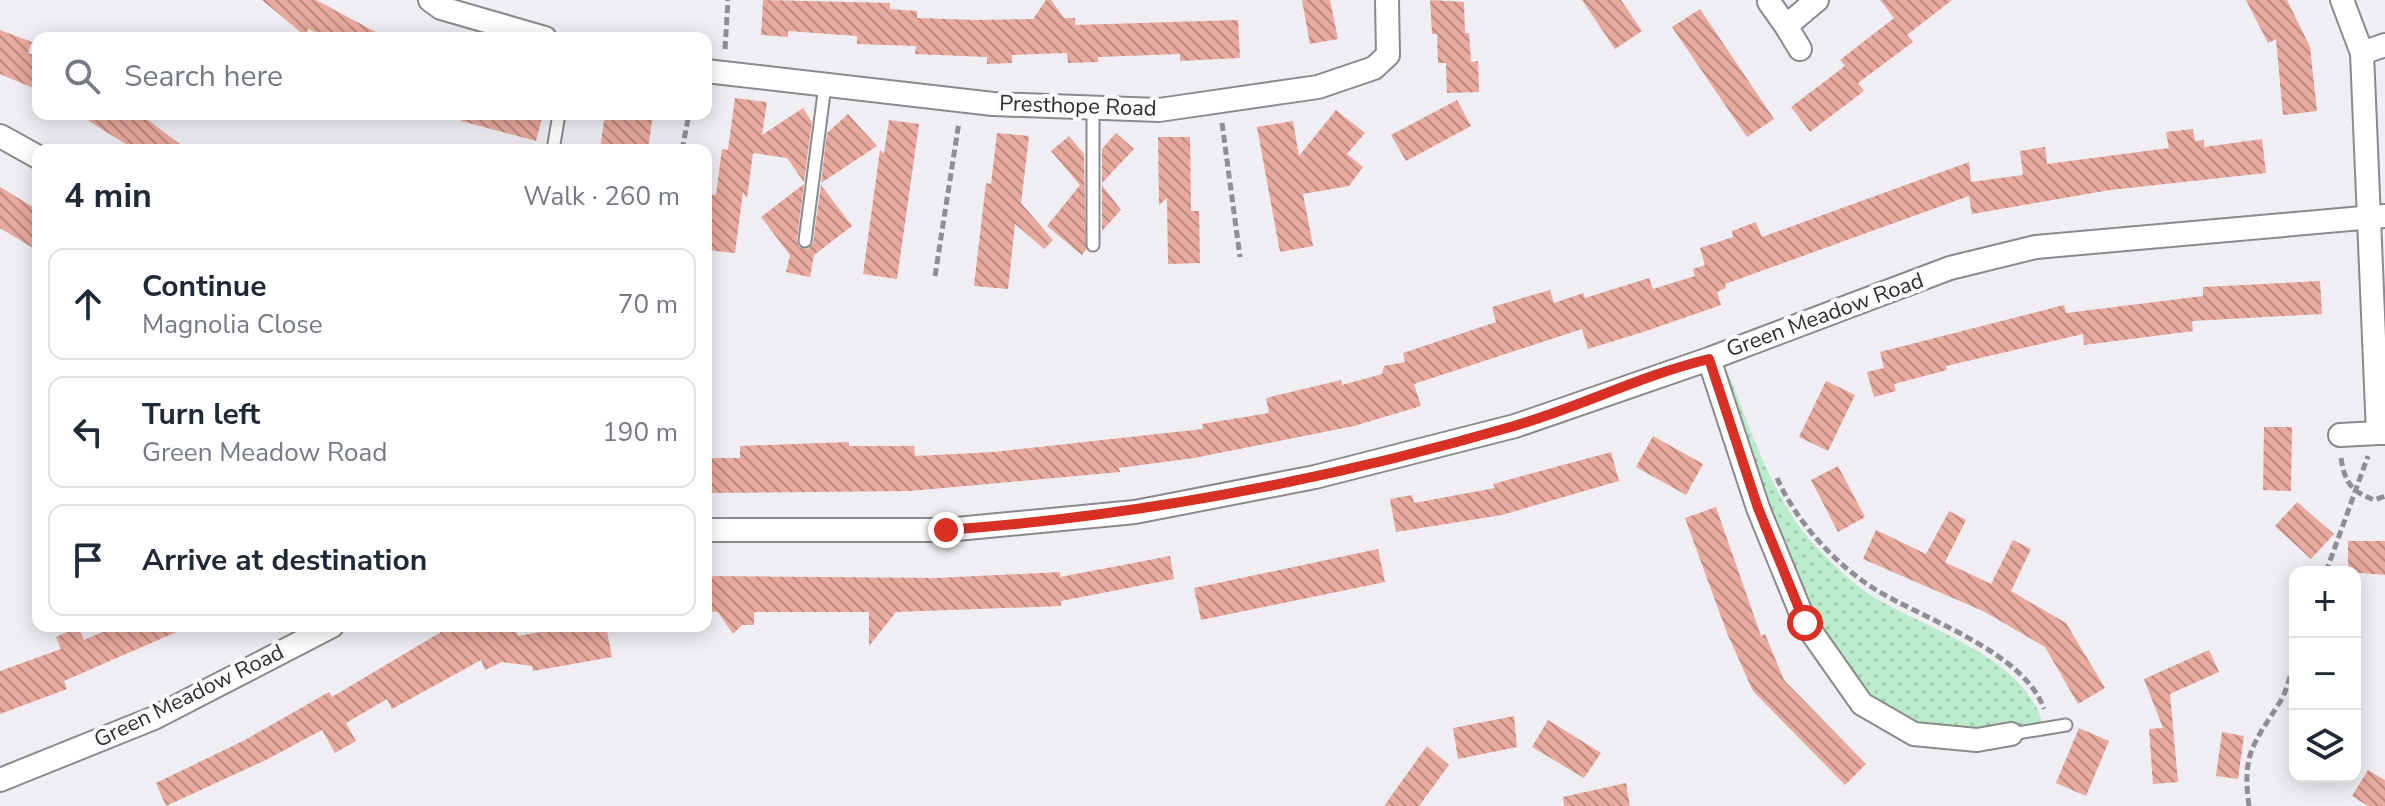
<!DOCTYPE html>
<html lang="en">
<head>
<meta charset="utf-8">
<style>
  :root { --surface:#fff; --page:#f6f6f7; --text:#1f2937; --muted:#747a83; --line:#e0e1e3 }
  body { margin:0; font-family:"Nunito Sans",sans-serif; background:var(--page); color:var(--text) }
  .controls { position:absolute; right:24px; bottom:24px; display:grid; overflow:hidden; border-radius:16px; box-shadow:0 4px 20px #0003 }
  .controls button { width:72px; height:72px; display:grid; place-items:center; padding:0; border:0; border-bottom:2px solid var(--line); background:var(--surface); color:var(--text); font:40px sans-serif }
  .stop { position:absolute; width:24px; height:24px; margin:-18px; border:6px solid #d93025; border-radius:50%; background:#fff }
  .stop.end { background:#d93025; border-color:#fff; box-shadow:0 2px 8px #0008 }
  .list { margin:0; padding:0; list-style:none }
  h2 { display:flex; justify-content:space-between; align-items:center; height:104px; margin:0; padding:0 32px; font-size:34px }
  h2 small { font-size:26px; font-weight:400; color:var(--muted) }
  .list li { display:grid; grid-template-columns:52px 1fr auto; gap:24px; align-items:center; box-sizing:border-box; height:112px; margin:0 16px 16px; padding:0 16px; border:2px solid var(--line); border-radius:16px }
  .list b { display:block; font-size:30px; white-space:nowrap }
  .list p { margin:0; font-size:26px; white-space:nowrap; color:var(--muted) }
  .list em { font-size:26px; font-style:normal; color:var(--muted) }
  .icon { flex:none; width:44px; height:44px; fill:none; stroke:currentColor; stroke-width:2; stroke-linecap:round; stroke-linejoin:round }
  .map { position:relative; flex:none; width:2385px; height:806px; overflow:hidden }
  .search { position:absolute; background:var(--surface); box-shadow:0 4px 20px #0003; left:32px; top:32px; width:680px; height:88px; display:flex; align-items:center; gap:20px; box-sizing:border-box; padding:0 28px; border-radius:16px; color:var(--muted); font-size:30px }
  .panel { position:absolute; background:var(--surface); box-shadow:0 4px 20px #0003; left:32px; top:144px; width:680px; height:488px; border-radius:16px }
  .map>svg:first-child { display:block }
  .grass { fill:url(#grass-dots) }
  .building { fill:url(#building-back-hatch) }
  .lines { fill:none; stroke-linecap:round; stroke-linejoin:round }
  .lane-casing { stroke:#8a898d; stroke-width:15 }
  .street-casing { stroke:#8a898d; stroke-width:26 }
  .path { stroke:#908e91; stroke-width:5; stroke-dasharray:8 4; stroke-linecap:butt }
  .lane { stroke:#fff; stroke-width:11 }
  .street { stroke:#fff; stroke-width:22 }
  .route { stroke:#d93025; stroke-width:10 }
  .labels { text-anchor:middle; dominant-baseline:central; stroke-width:8; stroke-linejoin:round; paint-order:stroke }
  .street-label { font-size:22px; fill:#2f2e30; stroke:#fdfcff }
</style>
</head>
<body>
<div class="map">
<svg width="2385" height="806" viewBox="0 0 2385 806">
  <defs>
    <pattern id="grass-dots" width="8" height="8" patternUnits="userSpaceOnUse" patternTransform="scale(2)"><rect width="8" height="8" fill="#baebcb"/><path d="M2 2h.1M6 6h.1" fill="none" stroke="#a0caaf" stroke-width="1.8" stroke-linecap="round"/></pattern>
    <pattern id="building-back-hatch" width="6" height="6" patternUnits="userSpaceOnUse" patternTransform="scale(2)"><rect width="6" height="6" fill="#e8a99e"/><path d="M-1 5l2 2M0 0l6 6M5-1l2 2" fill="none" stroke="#bc8a81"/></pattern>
  </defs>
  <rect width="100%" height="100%" fill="#f0eef2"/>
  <path class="grass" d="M1727 370C1752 432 1771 498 1817 548 1832 564 1853 584 1872 596 1925 629 2024 657 2042 722L1979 733 1916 727 1864 696 1810 619 1719 375Z"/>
  <path class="building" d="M262 0H316L387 38H326L309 29 304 35Z
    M763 0 890 3V9L917 11V18L977 20 1033 19 1046 0H1051L1064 18H1075V25L1238 20 1240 58 1180 61V54L1098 57V62L1068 63 1067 53 1012 55V63L987 64V57L915 54 916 46 857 44V36L788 31V37L761 35Z
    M1302 0H1330L1338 39 1310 44Z
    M1430 0 1464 2 1465 33H1469L1471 62 1478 61 1479 92 1447 93 1446 63H1438L1437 34H1432Z
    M1582 0H1621L1642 31 1615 49Z
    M1880 0H1952L1907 35 1913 42 1858 83 1864 91 1810 132 1791 107 1845 66 1840 60 1894 18Z
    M2246 0H2287L2310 47 2317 111 2283 115 2276 39 2268 43Z
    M1700 9 1774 119 1747 137 1672 27Z
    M0 30 32 42 28 53 38 57V90L0 74Z
    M735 98 767 102 762 135 803 108 812 122 804 182 787 158 753 153 747 198 743 192 735 253 706 250V225L710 194 716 195 722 149 728 150Z
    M1457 100 1471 126 1406 161 1391 135Z
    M1336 110 1365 133 1347 154 1363 167 1349 186 1303 194 1313 246 1280 252 1257 127 1293 121 1299 156Z
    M78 114H140L188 150H135Z
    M462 114H543L536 141 461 121Z
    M605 114H653L648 150H600Z
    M848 114 877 146 821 183 827 133Z
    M889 120 919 124 897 279 863 274 880 150 884 154Z
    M2193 129 2195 141 2204 140V147L2262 139 2266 173 2110 190 1972 214 1969 196 1725 284 1726 288 1717 292 1721 305 1646 331 1588 349 1582 329 1414 384 1421 406 1354 426 1194 458 1119 468 1120 472 910 491 706 493V458H740V446L849 442V446H914L915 456 994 452 1203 429 1202 424 1269 413 1266 398 1341 380 1342 385 1382 374 1384 366 1405 362 1403 353 1496 322 1492 307 1550 290 1554 303 1583 293 1585 298 1649 278 1653 289 1695 276 1693 269 1705 265 1700 248 1733 237 1732 231 1756 222 1762 237 1969 162 1971 182 2023 175 2020 151 2045 147 2047 164 2169 148 2166 132Z
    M997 133 1029 136 1021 203 1053 240 1044 249 1015 224 1008 289 974 286 986 183 991 184Z
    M1116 133 1134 149 1102 183V149Z
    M1069 136 1084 154 1086 250 1082 255 1047 226 1080 185 1051 151Z
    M1158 137H1190L1191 211H1199L1200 263 1168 264 1167 198 1159 205Z
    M804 184 797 240 799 247 808 249 813 243 821 185 852 226 814 255 810 277 786 272 790 255 761 217Z
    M1102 185 1121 210 1102 231Z
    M0 187 38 210V251L0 228Z
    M2320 281 2322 314 2192 321 2193 331 2084 345 2083 334 1946 366 1947 370 1894 384 1896 391 1874 397 1867 372 1884 368 1880 352 2064 305 2066 313 2203 296V287Z
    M1826 381 1855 395 1828 451 1799 437Z
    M2264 427H2292L2291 491 2263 490Z
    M1653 436 1703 464 1686 495 1636 467Z
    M1611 452 1619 481 1502 515 1396 532 1390 499 1412 495 1414 503 1495 488 1493 484Z
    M1838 466 1865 517 1838 532 1811 480Z
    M2297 502 2334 534 2311 559 2275 526Z
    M1716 507 1761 636 1765 634 1784 680 1866 764 1845 785 1753 691 1727 633 1685 518Z
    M1949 511 1966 520 1945 562 1991 584 2013 540 2031 549 2011 591 2066 623 2105 688 2078 704 2045 647 1985 612 1863 559 1876 530 1926 554Z
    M2348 541H2385V575L2348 572Z
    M1378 549 1385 582 1201 620 1194 588Z
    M1170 556 1174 579 1061 601V606L896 612 869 646V612H754V625H742L733 634 718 612 706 611V576L936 578 1060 572V577Z
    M116 626H190L64 681 67 689 0 714V671L61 649 56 637 78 627 84 640Z
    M451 626H514L518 636 574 626H606L612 657 533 671 532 666 502 662 485 670 481 660 392 709 387 699 346 723 356 741 335 753 322 730 266 760 166 806 156 783 245 740 329 692 332 697Z
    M2209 650 2219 672 2170 694 2178 782 2153 784 2149 729 2163 728 2144 679Z
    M1514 716 1517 747 1458 759 1453 728Z
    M1548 720 1601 753 1584 778 1532 747Z
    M2079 728 2109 741 2086 796 2056 783Z
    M2222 732 2244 736 2238 779 2216 776Z
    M1427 746 1449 765 1419 806H1384Z
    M2368 770 2385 780V806H2368L2352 796Z
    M1626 783 1630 806H1564L1563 797Z"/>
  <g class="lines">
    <defs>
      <path id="lane" d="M553 150 559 114
        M805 241 825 85
        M1093 245V107
        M2011 734 2066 725"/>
      <path id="street" d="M430 0 441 8 545 38
        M2342 0 2362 53 2378 433H2385
        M1769 2 1786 26 1817 0
        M1786 26 1800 49
        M2362 53 2385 45
        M706 71 993 104 1159 110 1318 87 1374 68 1388 55 1387 0
        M0 136 38 157
        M1709 359 1758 508 1805 623 1862 704 1914 734 1977 740 2011 734
        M2340 435 2378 433
        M706 530H946L1135 512 1315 477 1515 426 1709 359 1950 268 2036 247 2385 216
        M0 780 154 718 332 626"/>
    </defs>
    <use href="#lane" class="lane-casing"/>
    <use href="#street" class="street-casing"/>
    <path class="path" d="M725 49 728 0
      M1222 123 1240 257
      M682 150 689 114
      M935 276 959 122
      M2341 458C2345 483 2351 491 2374 500L2385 496
      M1777 478C1796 521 1833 562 1873 588 1922 619 2024 651 2044 709
      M2326 572 2368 456
      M2249 806C2242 753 2253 745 2280 702 2287 691 2290 675 2295 661"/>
    <use href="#lane" class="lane"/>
    <use href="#street" class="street"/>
  </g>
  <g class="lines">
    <path class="route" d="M946 530C1139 516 1328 480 1514 426 1580 407 1642 375 1709 359L1758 508 1805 623"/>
  </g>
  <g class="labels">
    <g class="street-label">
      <text transform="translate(1078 106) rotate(2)">Presthope Road</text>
      <text transform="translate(1825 315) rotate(-20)">Green Meadow Road</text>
      <text transform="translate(189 696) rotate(-26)">Green Meadow Road</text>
    </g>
  </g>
</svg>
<div class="controls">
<button>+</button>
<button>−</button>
<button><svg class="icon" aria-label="layers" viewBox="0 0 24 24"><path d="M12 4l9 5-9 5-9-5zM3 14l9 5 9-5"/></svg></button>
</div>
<div class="stop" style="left:1805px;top:623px"></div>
<div class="stop end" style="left:946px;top:530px"></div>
<div class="search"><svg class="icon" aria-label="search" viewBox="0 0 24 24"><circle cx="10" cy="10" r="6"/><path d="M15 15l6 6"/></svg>Search here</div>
<section class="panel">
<h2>4 min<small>Walk · 260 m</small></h2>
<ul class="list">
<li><svg class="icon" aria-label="ahead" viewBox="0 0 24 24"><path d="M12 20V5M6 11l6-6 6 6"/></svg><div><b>Continue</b><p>Magnolia Close</p></div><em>70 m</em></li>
<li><svg class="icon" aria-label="left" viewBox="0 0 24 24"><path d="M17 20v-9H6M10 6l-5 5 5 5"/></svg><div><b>Turn left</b><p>Green Meadow Road</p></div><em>190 m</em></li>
<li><svg class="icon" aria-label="arrive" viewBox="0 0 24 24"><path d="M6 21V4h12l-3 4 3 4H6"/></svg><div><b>Arrive at destination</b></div></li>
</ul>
</section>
</div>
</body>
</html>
